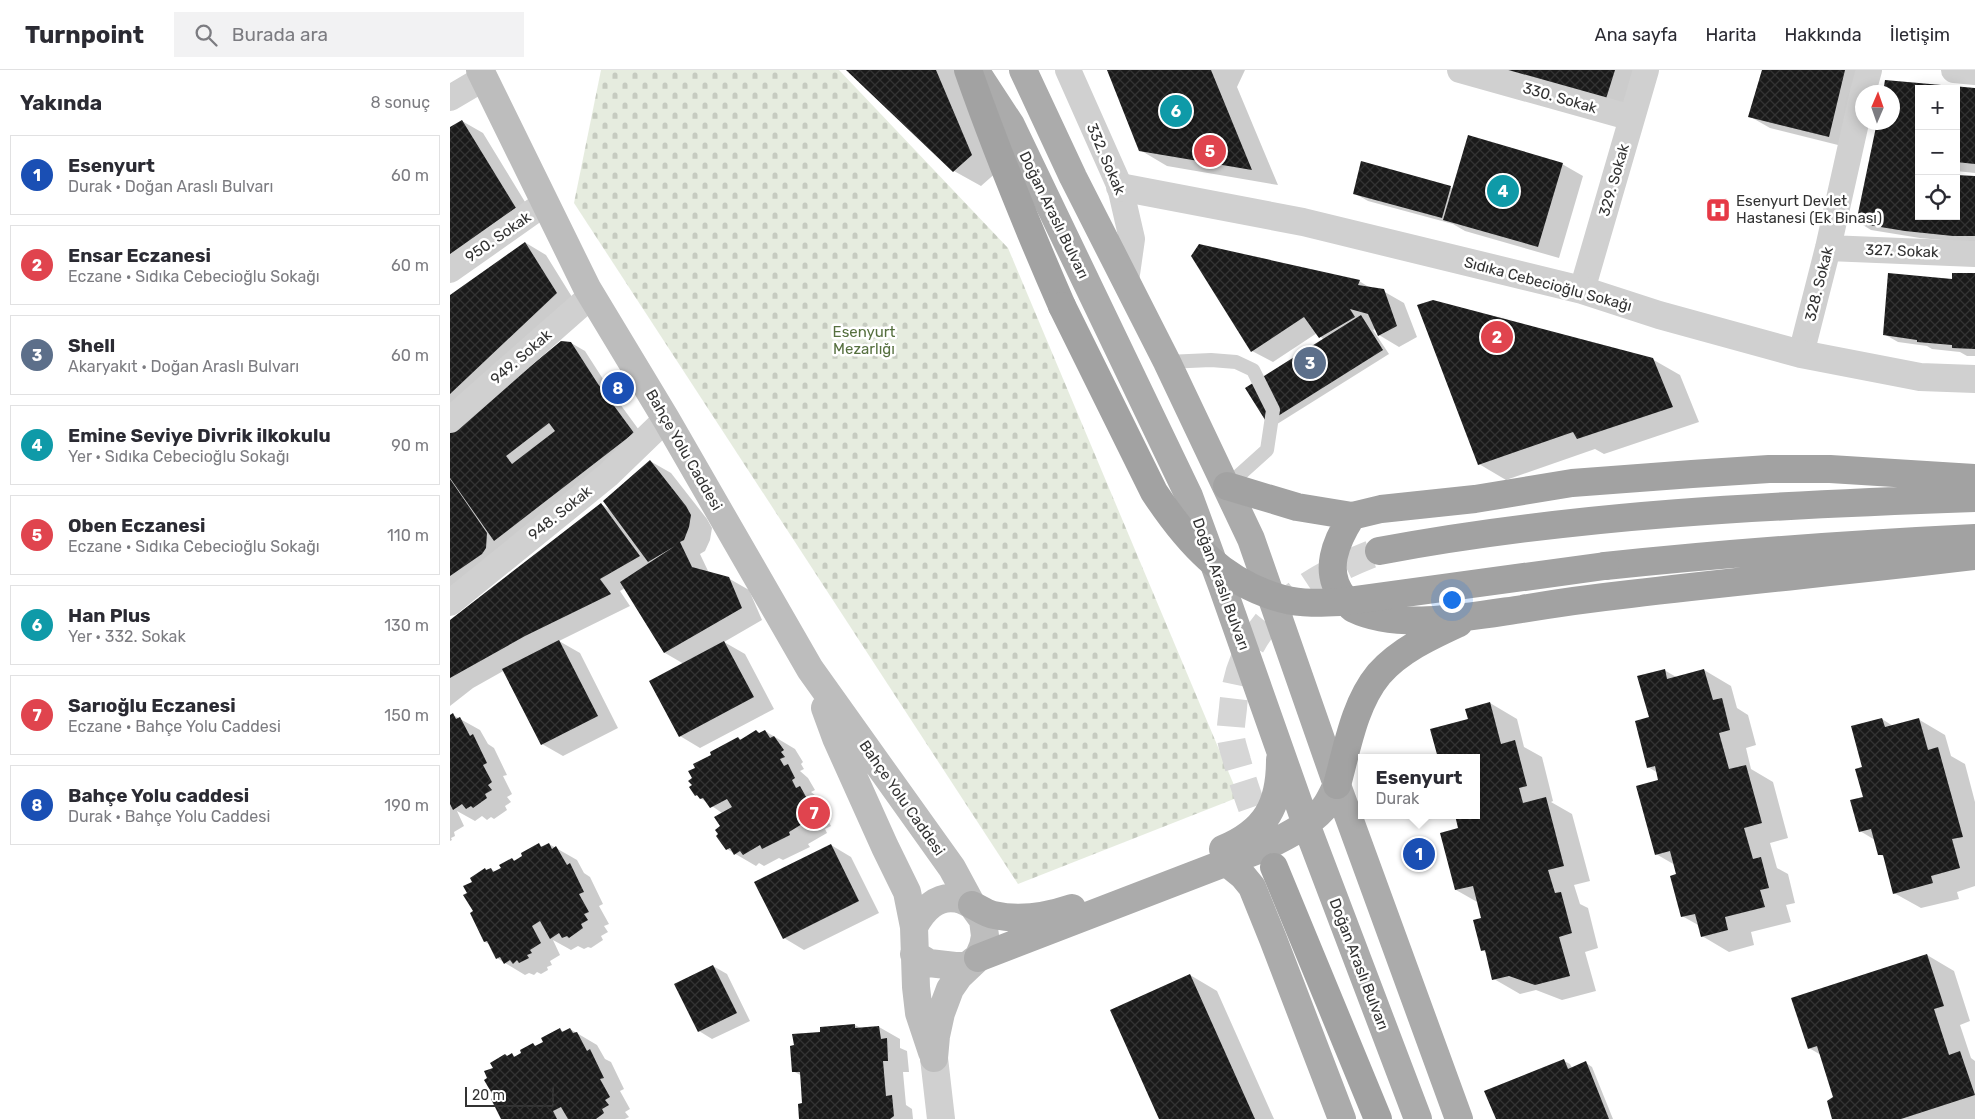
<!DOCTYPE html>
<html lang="tr">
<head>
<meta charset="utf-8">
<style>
  :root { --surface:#fff; --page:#f2f2f3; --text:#2b2b33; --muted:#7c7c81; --line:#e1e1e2; --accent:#ea580c }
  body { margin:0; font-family:Rubik,sans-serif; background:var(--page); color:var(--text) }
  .controls { position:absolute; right:15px; top:15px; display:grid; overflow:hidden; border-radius:0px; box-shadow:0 2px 12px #0003 }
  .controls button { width:45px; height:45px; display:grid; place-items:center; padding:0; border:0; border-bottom:1px solid var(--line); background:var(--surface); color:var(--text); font:25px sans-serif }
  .compass { position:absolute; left:1405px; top:15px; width:45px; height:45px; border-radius:50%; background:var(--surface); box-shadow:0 2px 12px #0003; rotate:2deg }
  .scale { position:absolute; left:15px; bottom:12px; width:89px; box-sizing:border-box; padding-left:5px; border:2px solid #333; border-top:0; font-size:14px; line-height:18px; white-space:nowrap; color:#333; -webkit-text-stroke:4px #fff; paint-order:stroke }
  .you { position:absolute; left:1001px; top:529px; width:18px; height:18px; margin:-12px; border:4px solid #fff; border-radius:50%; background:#1a73e8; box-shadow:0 0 0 8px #1a73e833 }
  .badge { display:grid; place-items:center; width:32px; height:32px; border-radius:50%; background:var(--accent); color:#fff; font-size:16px; font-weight:700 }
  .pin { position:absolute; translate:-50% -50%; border:2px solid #fff; box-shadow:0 1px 5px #0006 }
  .popup { position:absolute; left:908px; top:684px; width:122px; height:65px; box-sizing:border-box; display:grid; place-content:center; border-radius:0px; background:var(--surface); filter:drop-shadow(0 1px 4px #0005); font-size:16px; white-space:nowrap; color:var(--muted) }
  .popup b { font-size:19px; color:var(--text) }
  .popup::after { content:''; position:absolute; left:50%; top:100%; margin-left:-10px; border:10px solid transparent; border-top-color:var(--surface) }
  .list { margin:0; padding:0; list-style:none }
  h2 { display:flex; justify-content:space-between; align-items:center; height:65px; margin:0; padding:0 20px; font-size:21px }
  h2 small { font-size:16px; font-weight:400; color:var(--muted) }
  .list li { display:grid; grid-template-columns:32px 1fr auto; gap:15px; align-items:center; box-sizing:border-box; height:80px; margin:0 10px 10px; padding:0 10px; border:1px solid var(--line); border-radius:0px }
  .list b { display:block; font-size:19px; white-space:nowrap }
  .list p { margin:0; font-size:16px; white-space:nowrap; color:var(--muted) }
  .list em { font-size:16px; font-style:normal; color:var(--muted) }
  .icon { flex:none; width:28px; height:28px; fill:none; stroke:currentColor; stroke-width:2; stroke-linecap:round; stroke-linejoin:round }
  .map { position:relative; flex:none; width:1525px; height:1049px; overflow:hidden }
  header { display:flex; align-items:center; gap:30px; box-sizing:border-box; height:70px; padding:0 25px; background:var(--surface); border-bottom:1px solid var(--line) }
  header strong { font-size:24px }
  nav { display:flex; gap:28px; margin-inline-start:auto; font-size:18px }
  .search { width:350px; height:45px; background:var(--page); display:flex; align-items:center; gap:12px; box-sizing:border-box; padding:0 18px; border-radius:0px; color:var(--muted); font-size:19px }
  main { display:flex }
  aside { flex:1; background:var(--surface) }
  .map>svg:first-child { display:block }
  .cemetery { fill:url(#cemetery-stones) }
  .shadow { fill:#0003 }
  .building { fill:url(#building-cross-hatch); fill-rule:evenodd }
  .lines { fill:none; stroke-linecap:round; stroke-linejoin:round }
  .trunk-tunnel { stroke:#d6d6d6; stroke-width:28; stroke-dasharray:28 14; stroke-linecap:butt }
  .service { stroke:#d0d0d0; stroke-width:14 }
  .minor { stroke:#d0d0d0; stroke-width:26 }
  .tertiary { stroke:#d0d0d0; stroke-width:28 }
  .secondary { stroke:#bdbdbd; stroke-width:28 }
  .primary { stroke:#ababab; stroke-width:28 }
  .trunk { stroke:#a2a2a2; stroke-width:28 }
  .trunk-bridge { stroke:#a2a2a2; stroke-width:28 }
  .labels { text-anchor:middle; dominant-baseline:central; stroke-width:5; stroke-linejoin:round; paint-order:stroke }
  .street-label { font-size:15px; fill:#333; stroke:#fff }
  .poi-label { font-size:15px; fill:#333; stroke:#fff; text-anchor:start }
  .park-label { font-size:15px; fill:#56703f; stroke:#fff }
</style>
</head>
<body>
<header>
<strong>Turnpoint</strong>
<div class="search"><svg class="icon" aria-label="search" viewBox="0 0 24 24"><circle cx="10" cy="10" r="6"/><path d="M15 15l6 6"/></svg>Burada ara</div>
<nav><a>Ana sayfa</a><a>Harita</a><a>Hakkında</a><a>İletişim</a></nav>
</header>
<main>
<aside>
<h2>Yakında<small>8 sonuç</small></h2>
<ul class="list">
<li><span class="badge" style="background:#1a4fb4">1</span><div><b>Esenyurt</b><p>Durak · Doğan Araslı Bulvarı</p></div><em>60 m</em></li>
<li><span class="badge" style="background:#e0444e">2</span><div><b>Ensar Eczanesi</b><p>Eczane · Sıdıka Cebecioğlu Sokağı</p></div><em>60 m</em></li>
<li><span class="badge" style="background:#5c6f8a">3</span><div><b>Shell</b><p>Akaryakıt · Doğan Araslı Bulvarı</p></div><em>60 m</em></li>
<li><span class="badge" style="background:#0f9aa8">4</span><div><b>Emine Seviye Divrik ilkokulu</b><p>Yer · Sıdıka Cebecioğlu Sokağı</p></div><em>90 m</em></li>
<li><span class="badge" style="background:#e0444e">5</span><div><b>Oben Eczanesi</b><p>Eczane · Sıdıka Cebecioğlu Sokağı</p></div><em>110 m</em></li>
<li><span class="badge" style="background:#0f9aa8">6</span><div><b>Han Plus</b><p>Yer · 332. Sokak</p></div><em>130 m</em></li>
<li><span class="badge" style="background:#e0444e">7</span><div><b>Sarıoğlu Eczanesi</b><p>Eczane · Bahçe Yolu Caddesi</p></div><em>150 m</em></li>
<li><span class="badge" style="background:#1a4fb4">8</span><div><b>Bahçe Yolu caddesi</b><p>Durak · Bahçe Yolu Caddesi</p></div><em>190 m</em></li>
</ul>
</aside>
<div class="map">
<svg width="1525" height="1049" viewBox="0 0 1525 1049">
  <defs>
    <pattern id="cemetery-stones" width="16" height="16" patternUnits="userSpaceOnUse" patternTransform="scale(1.25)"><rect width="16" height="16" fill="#e6ecdf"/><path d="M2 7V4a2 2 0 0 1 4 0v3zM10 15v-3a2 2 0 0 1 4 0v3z" fill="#c6cbc0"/></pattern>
    <pattern id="building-cross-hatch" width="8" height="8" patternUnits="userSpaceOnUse" patternTransform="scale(1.25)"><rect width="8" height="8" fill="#1a1a1a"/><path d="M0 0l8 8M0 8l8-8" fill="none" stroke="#333"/></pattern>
  </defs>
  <rect width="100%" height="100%" fill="#fff"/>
  <path class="cemetery" d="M151 0H389L558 178 789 727 568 814 124 133Z"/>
  <path class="shadow" d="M398 0H506L548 101 531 116 504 101Z
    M659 0H795L787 17 828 115 717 96 690 80Z
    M1033 0H1196L1182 47Z
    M1312 0H1418L1400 78 1320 58 1299 46Z
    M1436 12 1525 19V103L1506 101V19H1469V146H1506L1525 108V173L1470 168 1421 160 1408 152 1442 52V22H1434Z
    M12 51 33 63 86 150 0 210V59Z
    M912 93 1004 119 1112 94 1133 106 1109 188 1015 161 1003 154 918 131 904 123Z
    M76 173 96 185 127 235 0 354V226Z
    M742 186 909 211 922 219 933 221 954 233 967 267 949 277 929 265 926 259 923 260 939 284 824 356 818 352 874 270 867 263 823 292 802 281Z
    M1525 205V286H1517L1510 282 1482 279 1477 276 1448 272 1434 264Z
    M121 273 135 281 162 323 197 371 0 534V363Z
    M1202 289 1230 305 1249 352 1154 384 1145 379 1056 410 1029 394Z
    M200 391 221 403 257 449 262 458 260 470 255 481 250 484 259 503 278 508 299 520 312 550 274 572 295 584 324 639 250 678 230 666 234 594 215 583 175 518 170 521 180 536 109 571 130 583 168 658 113 686 92 674 55 600 23 618 0 636V551L151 434 162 441Z
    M1214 600 1228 608 1254 600 1281 616 1287 638 1298 645 1306 675 1296 678 1301 699 1323 712 1338 768 1320 773 1327 798 1338 804 1345 833 1336 835 1341 852 1301 862 1304 875 1279 882 1252 866 1250 856 1232 846 1225 795 1206 784 1210 710 1208 703 1198 697 1200 648Z
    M1040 633 1067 649 1074 677 1092 687 1103 731 1101 732 1122 744 1140 811 1124 815 1130 834 1138 838 1148 878 1135 882 1146 921 1112 930 1086 920 1070 924 1044 909 1037 883 1032 880 1033 848 1029 833 1006 820 1009 759 1026 745V688L1019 650Z
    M3 645 30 660 38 674 44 678 57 705 53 706 62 724 57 727 61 732 55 736 57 740 44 749 41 747 37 750 32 746 25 751 7 741 14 756 4 762 5 766 1 768 2 770 0 771V646Z
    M1432 649 1443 656 1468 649 1495 665 1501 686 1515 694 1525 732V816L1507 822 1509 829 1471 838 1444 823 1435 787 1429 784 1425 770 1410 761 1414 728 1413 698Z
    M306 661 310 664 315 661 345 679 353 692 351 694 354 699 350 701 358 708 365 720 361 722 370 729 380 746 377 749 381 756 375 759 377 763 358 774 360 777 333 790 329 788 314 796 309 793 306 796 277 779 272 756V743L246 725 244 708 247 698 263 685 288 668 292 670Z
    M99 774 127 790 134 803 140 807 153 834 149 836 159 854 154 856 158 862 151 866 153 870 141 878 138 877 134 879 128 876 121 880 103 870 110 885 100 891 102 895 97 897 98 900 91 904 87 902 84 905 79 903 75 905 47 888 41 875 35 872 18 823 23 813 37 801 41 799 46 802 62 789 66 791 89 775 93 777Z
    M381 775 401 787 429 843 354 880 334 868Z
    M1477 885 1504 901 1520 951 1510 955 1521 988 1525 991V1049H1384V1027L1371 985 1359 978Z
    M263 896 277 904 300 951 262 969 249 961Z
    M740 905 767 921 824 1049H711Z
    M405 955 412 959 429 957 450 969V978L457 981 459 1002H453L456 1035 462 1039 463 1049H350L354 1034 352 1006 343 1001 372 963Z
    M120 959 147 975 155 989 161 992 174 1019 170 1021 180 1039 175 1042 179 1047 175 1049H52L46 1027 44 998 62 985 67 987 83 974 87 977 110 960 114 962Z
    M1114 991 1120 994 1122 998 1136 993 1142 997 1163 1049H1047Z"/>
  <path class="building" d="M396 0H486L522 85 503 102Z
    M657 0H761L802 100 689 81Z
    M1053 0H1165L1155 32Z
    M1312 0H1395L1379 67 1298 47Z
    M1435 10 1525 18V94L1506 92V19H1469V89L1467 88 1466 100 1469 101V146H1506V105L1525 106V166H1503L1455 161 1406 153 1427 52H1442V22H1433Z
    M12 50 66 138 0 185V57Z
    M1018 65 1113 93 1088 177 993 150Z
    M911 91 1001 116 992 148 903 124Z
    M75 172 107 223 0 324V225Z
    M749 174 910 210 908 215 934 219 947 256 928 266 918 244 900 239 905 247 869 268 854 247 801 282 741 186Z
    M1438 203 1502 209V203H1525V279L1502 278V275L1467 272V270L1433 265Z
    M983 230 1203 288 1223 337 1127 369 1123 362 1028 395 967 235Z
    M911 245 933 280 817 353 795 318Z
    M111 271 121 272 148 314 184 363 44 471 0 408V362ZM99 353 105 361 62 394 56 386Z
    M200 390 236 436 241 445 239 457 234 470 230 472 242 497 279 507 292 538 214 583 170 512 225 476 198 492 153 431Z
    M0 409 37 463 36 478 32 484 0 506Z
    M151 433 190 486 150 509 161 524 75 566 0 608V550Z
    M109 570 148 646 91 675 52 599Z
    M274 571 304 627 229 667 199 611Z
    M1215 599 1217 609 1254 599 1263 630 1272 628 1280 660 1269 663 1279 699 1296 695 1312 753 1294 758 1303 789 1311 787 1319 818 1310 820 1315 837 1275 847 1278 860 1251 867 1245 844 1231 847 1220 806 1226 804 1220 781 1205 785 1186 716 1208 710 1205 696 1197 698 1185 651 1199 647 1187 606Z
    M1040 632 1051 674 1065 670 1077 716 1069 718 1073 733 1096 727 1114 796 1098 800 1105 823 1111 822 1122 863 1109 867 1120 906 1085 915 1059 906 1042 910 1035 880 1031 881 1023 850 1031 848 1023 816 1005 820 990 763 1008 758 1005 745H1026V688H988L980 659 1018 649 1015 639Z
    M3 643 6 649 10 647 20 666 23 664 37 693 33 695 42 712 38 715 42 720 35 724 37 728 23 738 21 736 16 739 12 734 3 740 0 734V645Z
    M1432 648 1435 657 1469 648 1478 680 1488 677 1513 767 1502 769 1510 798 1481 806 1483 813 1443 824 1433 785H1428L1421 759 1409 762 1400 730 1413 727 1405 699 1412 697 1401 656Z
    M306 660 309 663 315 660 320 668 324 666 334 680 331 682 335 687 330 689 334 696 338 694 345 708 342 710 346 718 350 716 360 734 357 737 361 744 355 747 357 751 339 762 340 765 312 779 310 775 293 785 290 781 284 785 280 778 276 780 266 766 268 764 265 760 270 756 264 747 282 737 277 729 260 738 253 728 250 729 247 725 245 726 239 717 242 715 238 711 242 708 238 701 245 698 243 694 261 685 260 682 288 667 290 670Z
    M89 773 91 777 99 773 102 779 106 776 117 795 120 793 134 822 129 824 139 842 134 844 138 850 131 854 133 858 119 868 117 866 112 868 109 863 100 869 90 851 82 856 91 873 80 880 82 883 77 885 79 888 69 893 67 890 63 894 60 890 54 894 50 887 46 889 37 871 34 872 20 843 23 841 13 825 17 823 13 816 22 812 20 808 35 798 36 800 41 798 43 802 51 798 49 795 62 788 64 791 72 786 71 783Z
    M381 774 409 831 333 869 304 812Z
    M1477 884 1494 936 1484 939 1499 985 1510 981 1525 1025 1451 1049H1382L1377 1031 1383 1027 1367 976 1358 979 1341 928Z
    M263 895 287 943 248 962 224 914Z
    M740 904 805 1049H709L660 940Z
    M405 954V958L429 956 431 969 437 968 438 991H433L436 1026 442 1025 444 1046 440 1049H349L348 1034 352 1033 350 1002H342L340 976 344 975 342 964 370 962V957Z
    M110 958 112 962 120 958 123 963 127 962 137 981 140 979 154 1008 150 1009 160 1027 155 1030 159 1035 152 1039 154 1043 146 1049H118L111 1037 103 1041 107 1049H51L41 1029 44 1027 34 1010 37 1008 34 1001 43 998 40 993 55 984 57 986 62 983 64 987 71 983 70 980 83 973 85 976 93 972 91 968Z
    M1114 989 1118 999 1136 991 1159 1049H1046L1034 1021Z"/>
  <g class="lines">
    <path class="trunk-tunnel" d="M816 777C806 748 795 720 787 691 785 683 782 676 781 668 780 659 782 648 783 638 789 552 855 509 929 481"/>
    <path class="service" d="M717 292 761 290 786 292 803 300 823 340 817 380 777 416"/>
    <path class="minor" d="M618 0 670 117 682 169 676 211
      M1010 0 1182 48
      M1504 0 1525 2
      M1413 22 1419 0
      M0 28 34 8
      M1378 178 1525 184
      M0 200 95 133
      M1132 220 1196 0
      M1351 284 1378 178 1412 26
      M0 350 142 225
      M0 533 158 405 216 349"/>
    <path class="tertiary" d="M670 117 853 152 1132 220 1209 245 1351 284 1470 307 1525 309
      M484 988 491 1049"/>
    <path class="secondary" d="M30 0 137 218 216 349 360 599 502 798 522 835 533 850 535 866 533 876 528 888 509 906 500 919 491 943 486 966 484 988
      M375 638 386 668 435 777 457 822 464 857 466 917 469 943 482 982
      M464 857C472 841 487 824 508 829 513 830 518 833 522 835
      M464 884 479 893 505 896H517L527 888"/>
    <path class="primary" d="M525 0 561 55 739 426 772 516 856 754 968 1049
      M573 0 623 107 717 292 801 469 887 715 1009 1049
      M773 779C816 761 830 735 830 690
      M777 793 793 806 802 817 823 869 892 1049
      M522 835C529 838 537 844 544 845 569 851 598 846 622 838
      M528 888 811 779C833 768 857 757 874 738 879 732 883 722 887 715"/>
    <path class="trunk" d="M518 0C546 80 578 158 612 236
      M777 416 847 437 902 446 931 439 1025 429 1122 413 1242 404 1319 399H1380L1525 408
      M902 446C886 471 872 502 894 528 897 532 900 537 904 539 949 561 1024 546 1072 539 1107 533 1144 528 1180 524 1295 510 1410 500 1525 486
      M929 481C1125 444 1326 435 1525 428
      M1155 496C1278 483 1401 474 1525 468
      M887 715C897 679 904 634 929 604 950 580 981 566 1009 553
      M824 797 928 1049"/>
    <path class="trunk-bridge" d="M612 236 704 422C737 472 773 513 833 529 852 534 872 533 890 532L1155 496"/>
  </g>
  <defs>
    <symbol id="hospital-square" viewBox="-11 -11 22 22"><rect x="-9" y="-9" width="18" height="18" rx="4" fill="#e63946" stroke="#fff"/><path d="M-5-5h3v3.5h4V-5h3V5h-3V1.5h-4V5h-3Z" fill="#fff"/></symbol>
  </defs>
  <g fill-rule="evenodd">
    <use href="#hospital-square" x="1254" y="126" width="28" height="28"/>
  </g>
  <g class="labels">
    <g class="street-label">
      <text transform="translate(1110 28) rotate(16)">330. Sokak</text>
      <text transform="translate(656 89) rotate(67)">332. Sokak</text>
      <text transform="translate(1164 110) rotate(-74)">329. Sokak</text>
      <text transform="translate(604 145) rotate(64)">Doğan Araslı Bulvarı</text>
      <text transform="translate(48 167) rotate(-35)">950. Sokak</text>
      <text transform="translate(1452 181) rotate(2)">327. Sokak</text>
      <text transform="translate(1098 214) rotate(15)">Sıdıka Cebecioğlu Sokağı</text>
      <text transform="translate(1369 214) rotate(-76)">328. Sokak</text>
      <text transform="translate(71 287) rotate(-41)">949. Sokak</text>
      <text transform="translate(234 380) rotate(60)">Bahçe Yolu Caddesi</text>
      <text transform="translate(110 443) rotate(-39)">948. Sokak</text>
      <text transform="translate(771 514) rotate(70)">Doğan Araslı Bulvarı</text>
      <text transform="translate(452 728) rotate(55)">Bahçe Yolu Caddesi</text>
      <text transform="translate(909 894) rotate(69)">Doğan Araslı Bulvarı</text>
    </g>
    <g class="poi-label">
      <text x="1286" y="131">Esenyurt Devlet<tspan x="1286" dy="17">Hastanesi (Ek Binası)</tspan></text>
    </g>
    <g class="park-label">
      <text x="414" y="262">Esenyurt<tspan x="414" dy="17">Mezarlığı</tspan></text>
    </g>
  </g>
</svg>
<div class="controls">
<button>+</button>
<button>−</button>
<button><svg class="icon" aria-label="locate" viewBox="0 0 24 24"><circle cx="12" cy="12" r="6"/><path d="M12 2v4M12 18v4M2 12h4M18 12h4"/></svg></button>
</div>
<svg class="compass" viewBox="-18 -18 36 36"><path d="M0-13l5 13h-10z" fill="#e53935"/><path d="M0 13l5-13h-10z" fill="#7c7c81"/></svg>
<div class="scale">20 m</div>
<div class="you"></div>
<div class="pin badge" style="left:969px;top:784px;background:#1a4fb4">1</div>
<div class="popup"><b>Esenyurt</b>Durak</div>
<div class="pin badge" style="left:1047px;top:267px;background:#e0444e">2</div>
<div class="pin badge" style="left:860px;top:293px;background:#5c6f8a">3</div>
<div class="pin badge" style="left:1053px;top:121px;background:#0f9aa8">4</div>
<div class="pin badge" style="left:760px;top:81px;background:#e0444e">5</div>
<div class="pin badge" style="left:726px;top:41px;background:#0f9aa8">6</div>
<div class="pin badge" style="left:364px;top:743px;background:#e0444e">7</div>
<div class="pin badge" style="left:168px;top:318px;background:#1a4fb4">8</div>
</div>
</main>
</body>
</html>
